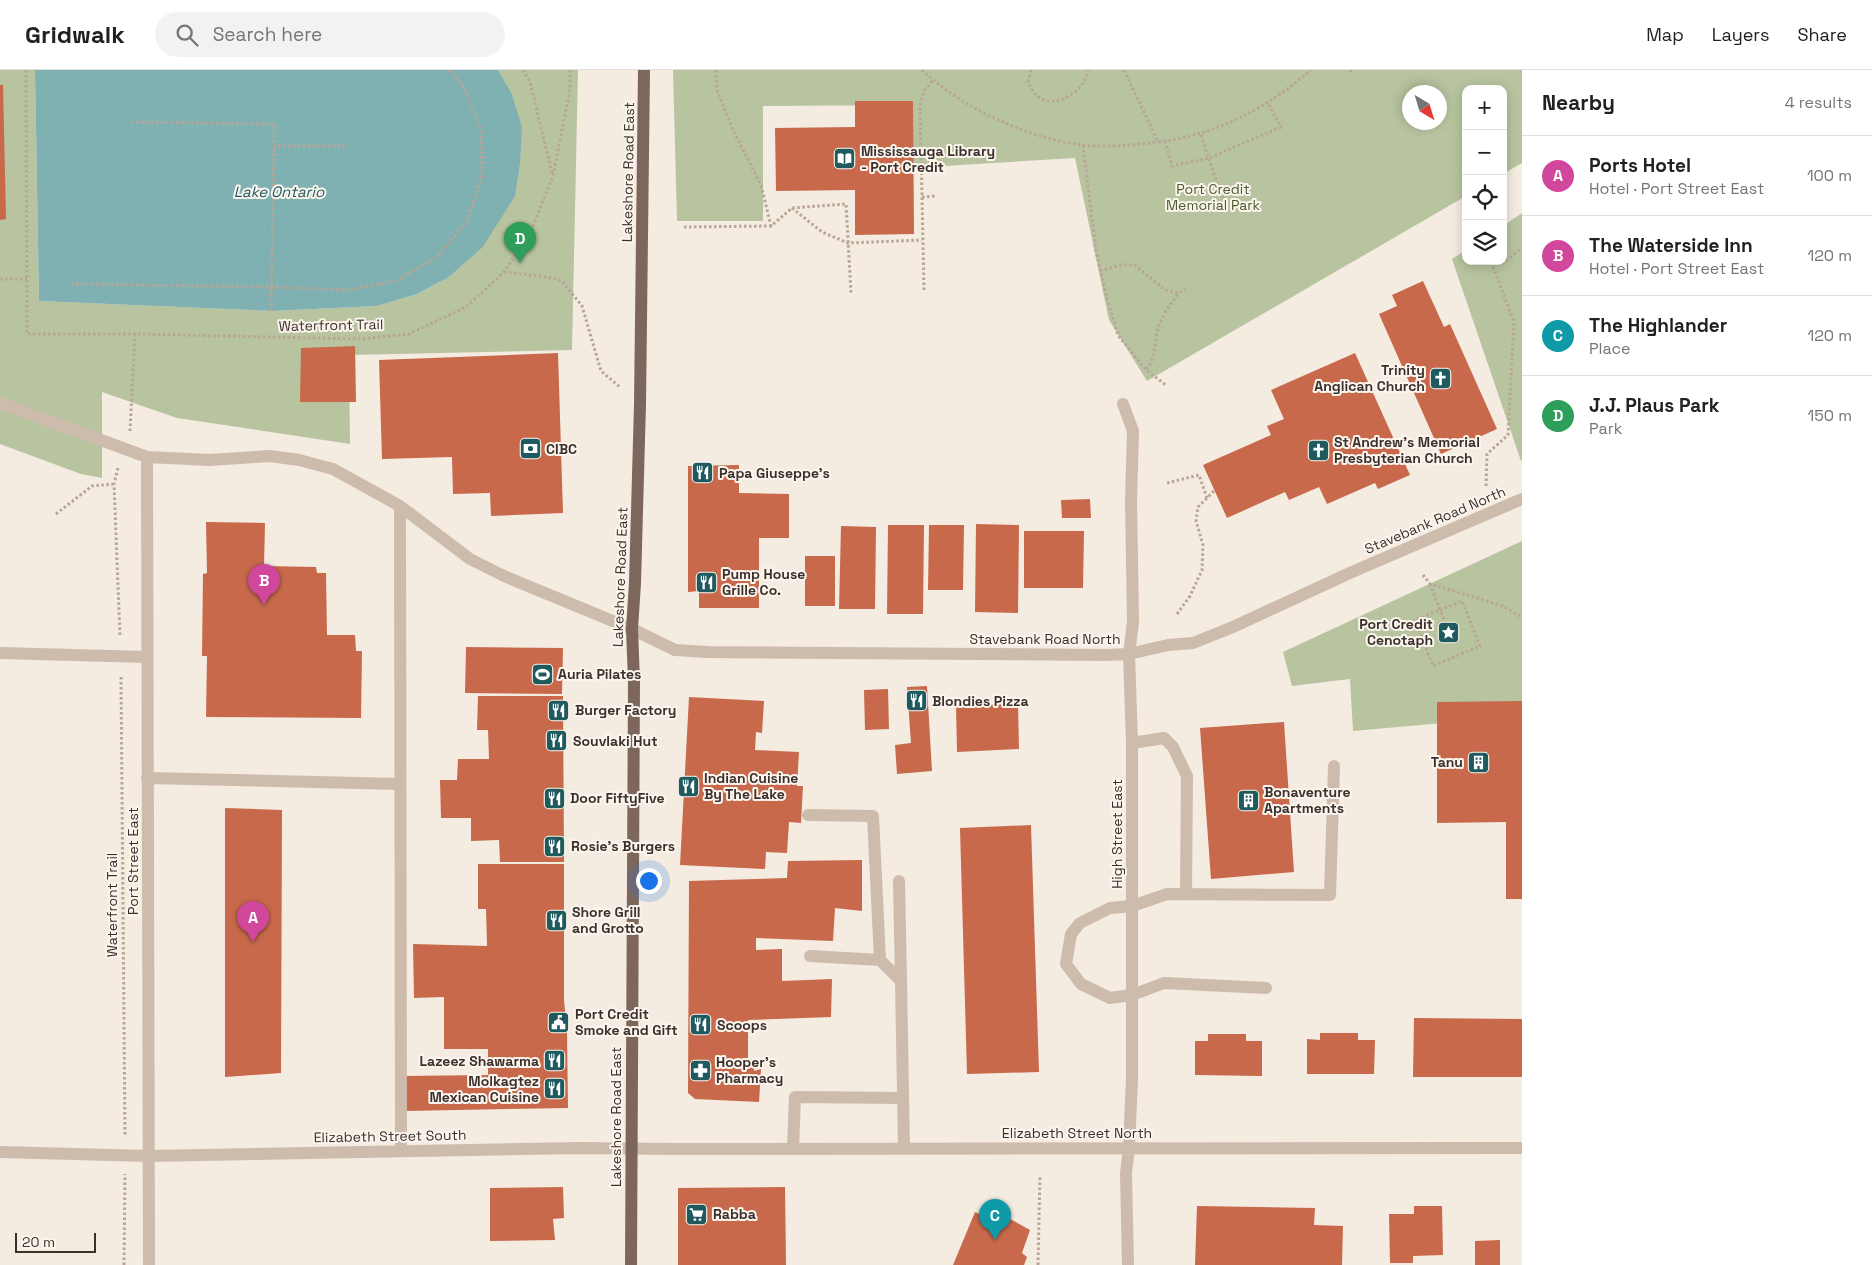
<!DOCTYPE html>
<html lang="en">
<head>
<meta charset="utf-8">
<style>
  :root { --surface:#fff; --page:#f2f2f2; --text:#202124; --muted:#757577; --line:#e0e0e0; --accent:#0b8043 }
  body { margin:0; font-family:"Space Grotesk",sans-serif; background:var(--page); color:var(--text) }
  .controls { position:absolute; right:15px; top:15px; display:grid; overflow:hidden; border-radius:10px; box-shadow:0 2px 12px #0003 }
  .controls button { width:45px; height:45px; display:grid; place-items:center; padding:0; border:0; border-bottom:1px solid var(--line); background:var(--surface); color:var(--text); font:25px sans-serif }
  .compass { position:absolute; left:1402px; top:15px; width:45px; height:45px; border-radius:50%; background:var(--surface); box-shadow:0 2px 12px #0003; rotate:142deg }
  .scale { position:absolute; left:15px; bottom:12px; width:81px; box-sizing:border-box; padding-left:5px; border:2px solid #3b302b; border-top:0; font-size:14px; line-height:18px; white-space:nowrap; color:#3b302b; -webkit-text-stroke:4px #fbf5ee; paint-order:stroke }
  .you { position:absolute; left:648px; top:810px; width:18px; height:18px; margin:-12px; border:4px solid #fff; border-radius:50%; background:#1a73e8; box-shadow:0 0 0 8px #1a73e833 }
  .badge { display:grid; place-items:center; width:32px; height:32px; border-radius:50%; background:var(--accent); color:#fff; font-size:16px; font-weight:700 }
  .pin { position:absolute; translate:-50% -41px; filter:drop-shadow(0 1px 2px #0008) }
  .pin::after { content:''; position:absolute; top:26px; width:18px; height:15px; background:inherit; clip-path:polygon(0 0,100% 0,50% 100%) }
  .list { margin:0; padding:0; list-style:none }
  h2 { display:flex; justify-content:space-between; align-items:center; height:65px; margin:0; padding:0 20px; font-size:21px }
  h2 small { font-size:16px; font-weight:400; color:var(--muted) }
  .list li { display:grid; grid-template-columns:32px 1fr auto; gap:15px; align-items:center; box-sizing:border-box; height:80px; padding:0 20px; border-top:1px solid var(--line) }
  .list b { display:block; font-size:19px; white-space:nowrap }
  .list p { margin:0; font-size:16px; white-space:nowrap; color:var(--muted) }
  .list em { font-size:16px; font-style:normal; color:var(--muted) }
  .icon { flex:none; width:28px; height:28px; fill:none; stroke:currentColor; stroke-width:2; stroke-linecap:round; stroke-linejoin:round }
  .map { position:relative; flex:none; width:1522px; height:1195px; overflow:hidden }
  header { display:flex; align-items:center; gap:30px; box-sizing:border-box; height:70px; padding:0 25px; background:var(--surface); border-bottom:1px solid var(--line) }
  header strong { font-size:24px }
  nav { display:flex; gap:28px; margin-inline-start:auto; font-size:18px }
  .search { width:350px; height:45px; background:var(--page); display:flex; align-items:center; gap:12px; box-sizing:border-box; padding:0 18px; border-radius:28px; color:var(--muted); font-size:19px }
  main { display:flex }
  aside { flex:1; background:var(--surface) }
  .map>svg:first-child { display:block }
  .green { fill:#b8c4a0; fill-rule:evenodd }
  .water { fill:#7fb0b2 }
  .building { fill:#c8694b }
  .lines { fill:none; stroke-linecap:round; stroke-linejoin:round }
  .path { stroke:#b9a596; stroke-width:3; stroke-dasharray:2.5 2.5; stroke-linecap:butt }
  .minor { stroke:#cdbbac; stroke-width:12 }
  .major { stroke:#7d675c; stroke-width:12 }
  .labels { text-anchor:middle; dominant-baseline:central; stroke-width:4; stroke-linejoin:round; paint-order:stroke }
  .poi-label { font-size:14px; font-weight:bold; fill:#3b302b; stroke:#fbf5ee; text-anchor:start }
  .street-label { font-size:14px; fill:#3b302b; stroke:#fbf5ee }
  .park-label { font-size:14px; fill:#4a5a2e; stroke:#fbf5ee }
  .water-label { font-size:15px; font-style:italic; fill:#1f5a5e; stroke:#fbf5ee }
</style>
</head>
<body>
<header>
<strong>Gridwalk</strong>
<div class="search"><svg class="icon" aria-label="search" viewBox="0 0 24 24"><circle cx="10" cy="10" r="6"/><path d="M15 15l6 6"/></svg>Search here</div>
<nav><a>Map</a><a>Layers</a><a>Share</a></nav>
</header>
<main>
<div class="map">
<svg width="1522" height="1195" viewBox="0 0 1522 1195">
  <rect width="100%" height="100%" fill="#f4ebe1"/>
  <path class="green" d="M0 0H35L39 231 271 241 377 236 417 224 449 207 482 178 511 22 498 0H578L572 280 349 285 350 374 177 348 102 322V408L81 404 0 374Z
    M673 0H1522V93L1503 104V19H1466V126L1147 311 1109 250 1075 88 911 98 909 35 763 36V151H677ZM1410 22H1440V52H1410Z
    M1522 143V390L1521 391 1452 189 1466 180V191H1503V156Z
    M1522 471V646L1353 661 1350 609 1292 616 1283 582Z"/>
  <path class="water" d="M35 0H498L511 22 522 57 520 93 515 126 482 178 449 207 417 224 377 236 271 241 39 231Z"/>
  <path class="building" d="M0 15H3L6 149 0 150Z
    M855 31H913L914 164 855 165V120L776 121 775 58 855 57Z
    M1423 211 1444 257 1450 254 1497 359 1441 384 1379 244 1397 236 1392 225Z
    M355 276 356 332H300L301 278Z
    M558 283 563 443 491 446 490 423 453 424 452 387 382 389 379 290Z
    M1355 283 1410 405 1378 419 1375 413 1327 434 1319 417 1289 430 1285 422 1227 448 1203 395 1271 365 1267 356 1284 349 1271 320Z
    M739 395V423L789 424V468H759V538H699V521L688 522V396Z
    M1090 429 1091 448H1062L1061 430Z
    M206 452 265 453 264 496 316 497 317 503H326L327 565H355L356 581H362L361 648 206 647 207 586H202L203 504 207 503Z
    M976 454 1019 455 1018 543 975 542Z
    M888 455H924L923 544H887Z
    M929 455H964L963 520H928Z
    M841 456 876 457 875 539H839Z
    M1024 461H1084L1083 518H1024Z
    M805 486H835V536H805Z
    M466 577 563 578 562 624 465 623Z
    M927 616 932 701 897 704 895 675 911 673 907 617Z
    M888 619 889 659 865 660 864 620Z
    M478 626H563L564 792H500L499 770 471 771V748H441L440 710H457L458 689H489L488 660H477Z
    M689 627 764 631 762 663 756 662 755 680 799 682 797 716H803L801 753 789 752 787 783 766 782 765 799 680 795Z
    M1522 631V829H1506V752L1437 753V632Z
    M1018 633 1019 679 957 682 956 636Z
    M1284 652 1294 802 1211 809 1200 658Z
    M225 738 282 740 281 1003 225 1007Z
    M1031 755 1039 1002 967 1004 960 758Z
    M862 790V841L835 838 833 871 756 868V880L782 879V911L832 909 831 947 748 950V989L756 990 754 1001 761 999 759 1032 695 1029 688 1023 689 811 787 808 788 791Z
    M478 794H564V930L567 961 568 1038 405 1041V1006L488 1005V979H444V927L414 928 413 874 487 876 486 839H478Z
    M1414 948 1522 949V1007H1413Z
    M1320 963H1358V970H1375L1374 1004H1307V969L1320 970Z
    M1208 964H1246V971H1262V1006L1195 1005V971H1208Z
    M563 1117 564 1148 553 1149 555 1170 490 1171V1118Z
    M785 1117 786 1195H678V1118Z
    M1197 1136 1315 1138 1314 1155 1343 1156 1342 1195H1195Z
    M1414 1136H1442L1443 1185 1413 1186V1193H1390L1389 1144H1414Z
    M975 1142 998 1153 1003 1145 1030 1160 1022 1183 1027 1187 1024 1195H953Z
    M1500 1170V1195H1475V1171Z"/>
  <g class="lines">
    <path class="path" d="M26 0 27 264H135L362 269 409 264 466 237 504 202 529 166 553 106 570 19V0
      M523 0 530 12 552 103
      M716 0 717 20 733 60 761 115 771 156
      M922 0C964 39 1025 67 1082 75 1107 78 1133 75 1158 72
      M1031 0 1028 12C1031 18 1034 25 1040 28 1059 39 1086 19 1088 0
      M1124 0 1158 72C1217 65 1267 38 1311 0
      M1350 0 1353 4
      M131 52 275 54 274 76H347
      M1201 65 1218 116 1228 140
      M1165 71 1172 96 1209 88 1281 57 1268 33
      M1083 75 1096 181 1107 229 1118 265 1145 299 1167 316
      M922 127 936 126
      M792 138 822 162 848 173 922 170
      M684 157 771 156 792 138 846 134 851 223
      M1100 201C1112 198 1124 192 1136 196L1165 220 1179 223 1186 219
      M504 202 554 208 562 211 582 236 601 301 621 318
      M0 209H27
      M71 214 271 217 348 220 396 211 437 187 467 151 482 105 481 60 464 17 449 0
      M924 220 920 36 924 21 933 10
      M271 241 274 76
      M1146 299C1157 288 1154 272 1158 258 1162 245 1171 234 1179 223
      M130 361 135 264
      M118 398 114 414 120 566
      M1167 413 1199 405 1207 428
      M1486 416 1487 384 1508 365 1514 252 1492 194 1506 191 1522 178
      M56 444 92 416 113 414
      M1423 505 1430 514 1503 536 1522 547
      M1430 514 1440 540 1415 550 1433 596 1480 576 1462 531 1440 540 1444 549
      M1177 544 1190 526 1202 500 1203 475 1196 451 1198 437 1215 420
      M121 607 125 1066
      M124 1195 125 1104
      M1038 1195 1040 1105"/>
    <path class="minor" d="M0 333 147 387 209 390 270 386 299 390 333 399 400 436 470 489 504 506 632 559 675 580 708 582 1107 585 1129 584 1168 575 1193 573 1233 557 1352 502 1522 429
      M1123 334 1133 361 1131 431 1133 552 1129 584 1132 673V1009L1129 1078 1126 1103 1128 1195
      M147 387 149 1195
      M400 436 401 1081
      M0 583 147 587
      M1132 673 1164 668 1173 677 1187 706 1186 823
      M147 708 400 714
      M808 745 873 746 880 890 901 911 904 1078
      M899 811 901 911
      M810 886 880 890
      M1266 918 1164 913 1132 925 1110 928 1081 914 1066 894 1071 864 1080 853 1110 838 1132 836 1167 824 1330 825 1334 696
      M793 1078 795 1027 902 1028
      M0 1082 148 1086 579 1078 675 1079 1522 1078"/>
    <path class="major" d="M631 1195 634 611 632 559 635 513 640 334 644 0"/>
  </g>
  <defs>
    <symbol id="library-square" viewBox="-11 -11 22 22"><rect x="-9" y="-9" width="18" height="18" rx="4" fill="#1f5a5e" stroke="#fbf5ee"/><path d="M-6-4Q-3-5.5-.7-3.5V5Q-3 3-6 4ZM6-4Q3-5.5 .7-3.5V5Q3 3 6 4Z" fill="#fff"/></symbol>
    <symbol id="church-square" viewBox="-11 -11 22 22"><rect x="-9" y="-9" width="18" height="18" rx="4" fill="#1f5a5e" stroke="#fbf5ee"/><path d="M-1.2-6h2.4v3.5h3.3v2.4h-3.3V6h-2.4V-.1h-3.3v-2.4h3.3Z" fill="#fff"/></symbol>
    <symbol id="bank-square" viewBox="-11 -11 22 22"><rect x="-9" y="-9" width="18" height="18" rx="4" fill="#1f5a5e" stroke="#fbf5ee"/><path d="M-6-4H6V4H-6ZM0-2.3a2.3 2.3 0 1 0 0 4.6a2.3 2.3 0 1 0 0-4.6Z" fill="#fff"/></symbol>
    <symbol id="restaurant-square" viewBox="-11 -11 22 22"><rect x="-9" y="-9" width="18" height="18" rx="4" fill="#1f5a5e" stroke="#fbf5ee"/><path d="M-5-6h1v4h1v-4h1v4h1v-4h1v5L-1.5 .5V6h-2V.5L-5-1ZM5-6V6H3V1.5H1.5Q1.5-4 5-6Z" fill="#fff"/></symbol>
    <symbol id="sight-square" viewBox="-11 -11 22 22"><rect x="-9" y="-9" width="18" height="18" rx="4" fill="#1f5a5e" stroke="#fbf5ee"/><path d="M0-6L1.8-2.2L6-1.7L2.9 1.2L3.7 5.4L0 3.3L-3.7 5.4L-2.9 1.2L-6-1.7L-1.8-2.2Z" fill="#fff"/></symbol>
    <symbol id="stadium-square" viewBox="-11 -11 22 22"><rect x="-9" y="-9" width="18" height="18" rx="4" fill="#1f5a5e" stroke="#fbf5ee"/><path d="M0-5a6.5 5 0 1 0 0 10a6.5 5 0 1 0 0-10ZM-3.5-1.8h7v3.6h-7Z" fill="#fff"/></symbol>
    <symbol id="building-square" viewBox="-11 -11 22 22"><rect x="-9" y="-9" width="18" height="18" rx="4" fill="#1f5a5e" stroke="#fbf5ee"/><path d="M-4-6H4V6H1V3H-1V6H-4ZM-2.5-4.3h1.7v1.8h-1.7ZM.8-4.3h1.7v1.8H.8ZM-2.5-1h1.7V.8h-1.7ZM.8-1h1.7V.8H.8Z" fill="#fff"/></symbol>
    <symbol id="civic-square" viewBox="-11 -11 22 22"><rect x="-9" y="-9" width="18" height="18" rx="4" fill="#1f5a5e" stroke="#fbf5ee"/><path d="M-.6-6.5H3V-4.5H.6V-3L4-1V1h2V6H-6V1h2V-1L-.6-3ZM-1.2 2.5V6h2.4V2.5Z" fill="#fff"/></symbol>
    <symbol id="pharmacy-square" viewBox="-11 -11 22 22"><rect x="-9" y="-9" width="18" height="18" rx="4" fill="#1f5a5e" stroke="#fbf5ee"/><path d="M-2-6h4v4h4v4h-4v4h-4v-4h-4v-4h4Z" fill="#fff"/></symbol>
    <symbol id="supermarket-square" viewBox="-11 -11 22 22"><rect x="-9" y="-9" width="18" height="18" rx="4" fill="#1f5a5e" stroke="#fbf5ee"/><path d="M-6-5.5h2.5l.6 2H6L4.5 2H-2.5L-4.4-4H-6ZM-1.5 3.2a1.3 1.3 0 1 0 .1 0ZM3 3.2a1.3 1.3 0 1 0 .1 0Z" fill="#fff"/></symbol>
  </defs>
  <g fill-rule="evenodd">
    <use href="#library-square" x="832" y="76" width="25" height="25"/>
    <use href="#church-square" x="1428" y="296" width="25" height="25"/>
    <use href="#bank-square" x="518" y="366" width="25" height="25"/>
    <use href="#church-square" x="1306" y="368" width="25" height="25"/>
    <use href="#restaurant-square" x="690" y="390" width="25" height="25"/>
    <use href="#restaurant-square" x="694" y="500" width="25" height="25"/>
    <use href="#sight-square" x="1436" y="550" width="25" height="25"/>
    <use href="#stadium-square" x="530" y="592" width="25" height="25"/>
    <use href="#restaurant-square" x="904" y="618" width="25" height="25"/>
    <use href="#restaurant-square" x="546" y="628" width="25" height="25"/>
    <use href="#restaurant-square" x="544" y="658" width="25" height="25"/>
    <use href="#building-square" x="1466" y="680" width="25" height="25"/>
    <use href="#restaurant-square" x="676" y="704" width="25" height="25"/>
    <use href="#restaurant-square" x="542" y="716" width="25" height="25"/>
    <use href="#building-square" x="1236" y="718" width="25" height="25"/>
    <use href="#restaurant-square" x="542" y="764" width="25" height="25"/>
    <use href="#restaurant-square" x="544" y="838" width="25" height="25"/>
    <use href="#civic-square" x="546" y="940" width="25" height="25"/>
    <use href="#restaurant-square" x="688" y="942" width="25" height="25"/>
    <use href="#restaurant-square" x="542" y="978" width="25" height="25"/>
    <use href="#pharmacy-square" x="688" y="988" width="25" height="25"/>
    <use href="#restaurant-square" x="542" y="1006" width="25" height="25"/>
    <use href="#supermarket-square" x="684" y="1132" width="25" height="25"/>
  </g>
  <g class="labels">
    <g class="poi-label">
      <text x="861" y="81">Mississauga Library<tspan x="861" dy="16">- Port Credit</tspan></text>
      <text x="1425" y="300" text-anchor="end">Trinity<tspan x="1425" dy="16">Anglican Church</tspan></text>
      <text x="1334" y="372">St Andrew's Memorial<tspan x="1334" dy="16">Presbyterian Church</tspan></text>
      <text x="546" y="379">CIBC</text>
      <text x="719" y="403">Papa Giuseppe's</text>
      <text x="722" y="504">Pump House<tspan x="722" dy="16">Grille Co.</tspan></text>
      <text x="1433" y="554" text-anchor="end">Port Credit<tspan x="1433" dy="16">Cenotaph</tspan></text>
      <text x="558" y="604">Auria Pilates</text>
      <text x="932" y="631">Blondies Pizza</text>
      <text x="575" y="640">Burger Factory</text>
      <text x="573" y="671">Souvlaki Hut</text>
      <text x="1463" y="692" text-anchor="end">Tanu</text>
      <text x="704" y="708">Indian Cuisine<tspan x="704" dy="16">By The Lake</tspan></text>
      <text x="1264" y="722">Bonaventure<tspan x="1264" dy="16">Apartments</tspan></text>
      <text x="570" y="728">Door FiftyFive</text>
      <text x="571" y="776">Rosie’s Burgers</text>
      <text x="572" y="842">Shore Grill<tspan x="572" dy="16">and Grotto</tspan></text>
      <text x="575" y="944">Port Credit<tspan x="575" dy="16">Smoke and Gift</tspan></text>
      <text x="717" y="955">Scoops</text>
      <text x="539" y="991" text-anchor="end">Lazeez Shawarma</text>
      <text x="716" y="992">Hooper's<tspan x="716" dy="16">Pharmacy</tspan></text>
      <text x="539" y="1011" text-anchor="end">Molkagtez<tspan x="539" dy="16">Mexican Cuisine</tspan></text>
      <text x="713" y="1144">Rabba</text>
    </g>
    <g class="street-label">
      <text transform="translate(628 102) rotate(-89)">Lakeshore Road East</text>
      <text transform="translate(331 255) rotate(-1)">Waterfront Trail</text>
      <text transform="translate(1435 450) rotate(-23)">Stavebank Road North</text>
      <text transform="translate(620 507) rotate(-88)">Lakeshore Road East</text>
      <text x="1045" y="569">Stavebank Road North</text>
      <text transform="translate(1117 764) rotate(-90)">High Street East</text>
      <text transform="translate(133 791) rotate(-90)">Port Street East</text>
      <text transform="translate(112 835) rotate(-90)">Waterfront Trail</text>
      <text transform="translate(616 1047) rotate(-90)">Lakeshore Road East</text>
      <text x="1077" y="1063">Elizabeth Street North</text>
      <text transform="translate(390 1066) rotate(-1)">Elizabeth Street South</text>
    </g>
    <g class="park-label">
      <text x="1213" y="119">Port Credit<tspan x="1213" dy="16">Memorial Park</tspan></text>
    </g>
    <g class="water-label">
      <text x="279" y="121">Lake Ontario</text>
    </g>
  </g>
</svg>
<div class="controls">
<button>+</button>
<button>−</button>
<button><svg class="icon" aria-label="locate" viewBox="0 0 24 24"><circle cx="12" cy="12" r="6"/><path d="M12 2v4M12 18v4M2 12h4M18 12h4"/></svg></button>
<button><svg class="icon" aria-label="layers" viewBox="0 0 24 24"><path d="M12 4l9 5-9 5-9-5zM3 14l9 5 9-5"/></svg></button>
</div>
<svg class="compass" viewBox="-18 -18 36 36"><path d="M0-13l5 13h-10z" fill="#e53935"/><path d="M0 13l5-13h-10z" fill="#757577"/></svg>
<div class="scale">20 m</div>
<div class="you"></div>
<div class="pin badge" style="left:253px;top:872px;background:#d1479c">A</div>
<div class="pin badge" style="left:264px;top:535px;background:#d1479c">B</div>
<div class="pin badge" style="left:995px;top:1170px;background:#0f9aa8">C</div>
<div class="pin badge" style="left:520px;top:193px;background:#2e9e5b">D</div>
</div>
<aside>
<h2>Nearby<small>4 results</small></h2>
<ul class="list">
<li><span class="badge" style="background:#d1479c">A</span><div><b>Ports Hotel</b><p>Hotel · Port Street East</p></div><em>100 m</em></li>
<li><span class="badge" style="background:#d1479c">B</span><div><b>The Waterside Inn</b><p>Hotel · Port Street East</p></div><em>120 m</em></li>
<li><span class="badge" style="background:#0f9aa8">C</span><div><b>The Highlander</b><p>Place</p></div><em>120 m</em></li>
<li><span class="badge" style="background:#2e9e5b">D</span><div><b>J.J. Plaus Park</b><p>Park</p></div><em>150 m</em></li>
</ul>
</aside>
</main>
</body>
</html>
